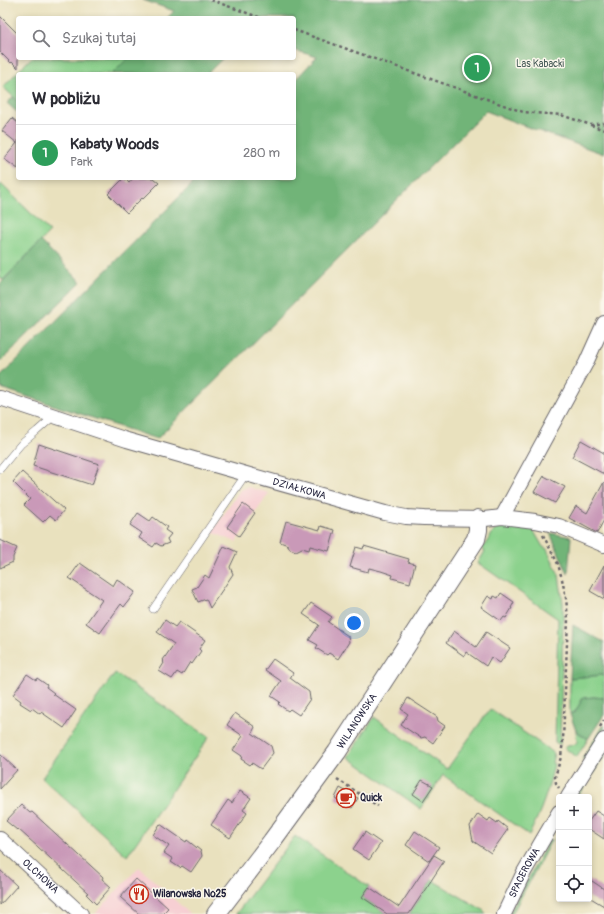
<!DOCTYPE html>
<html lang="pl">
<head>
<meta charset="utf-8">
<style>
  :root { --surface:#fff; --page:#f7f7f7; --text:#2b2b33; --muted:#7c7c81; --line:#e1e1e2; --accent:#2563eb }
  body { margin:0; font-family:Pangolin,sans-serif; background:var(--page); color:var(--text) }
  .controls { position:absolute; right:12px; bottom:12px; display:grid; overflow:hidden; border-radius:4px; box-shadow:0 2px 6px #0003 }
  .controls button { width:36px; height:36px; display:grid; place-items:center; padding:0; border:0; border-bottom:1px solid var(--line); background:var(--surface); color:var(--text); font:20px sans-serif }
  .you { position:absolute; left:354px; top:623px; width:14px; height:14px; margin:-10px; border:3px solid #fff; border-radius:50%; background:#1a73e8; box-shadow:0 0 0 6px #1a73e833 }
  .badge { display:grid; place-items:center; width:26px; height:26px; border-radius:50%; background:var(--accent); color:#fff; font-size:13px; font-weight:700 }
  .pin { position:absolute; translate:-50% -50%; border:2px solid #fff; box-shadow:0 1px 4px #0006 }
  .list { margin:0; padding:0; list-style:none }
  h2 { display:flex; justify-content:space-between; align-items:center; height:52px; margin:0; padding:0 16px; font-size:17px }
  h2 small { font-size:13px; font-weight:400; color:var(--muted) }
  .list li { display:grid; grid-template-columns:26px 1fr auto; gap:12px; align-items:center; box-sizing:border-box; height:56px; padding:0 16px; border-top:1px solid var(--line) }
  .list b { display:block; font-size:15px; white-space:nowrap }
  .list p { margin:0; font-size:13px; white-space:nowrap; color:var(--muted) }
  .list em { font-size:13px; font-style:normal; color:var(--muted) }
  .icon { flex:none; width:22px; height:22px; fill:none; stroke:currentColor; stroke-width:2; stroke-linecap:round; stroke-linejoin:round }
  .map { position:relative; flex:none; width:604px; height:914px; overflow:hidden }
  .search { position:absolute; background:var(--surface); box-shadow:0 2px 6px #0003; left:16px; top:16px; width:280px; height:44px; display:flex; align-items:center; gap:10px; box-sizing:border-box; padding:0 14px; border-radius:4px; color:var(--muted); font-size:15px }
  .panel { position:absolute; background:var(--surface); box-shadow:0 2px 6px #0003; left:16px; top:72px; width:280px; height:108px; border-radius:4px }
  .map>svg:first-child { display:block }
  .built { fill:#f7cfd3 }
  .green { fill:#8cd28d; stroke:#577a64 }
  .forest { fill:#71b478; stroke:#4a6b5a }
  .building { fill:#c999b8 }
  .lines { fill:none; stroke-linecap:round; stroke-linejoin:round }
  .service-casing { stroke:#686569; stroke-width:8 }
  .minor-casing { stroke:#686569; stroke-width:16 }
  .tertiary-casing { stroke:#686569; stroke-width:20 }
  .path { stroke:#686569; stroke-width:2.5; stroke-dasharray:3 3; stroke-linecap:butt }
  .service { stroke:#fff; stroke-width:7 }
  .minor { stroke:#fff; stroke-width:14 }
  .tertiary { stroke:#fff; stroke-width:18 }
  .labels { text-anchor:middle; dominant-baseline:central; stroke-width:3; stroke-linejoin:round; paint-order:stroke }
  .park-label { font-size:10px; fill:#425754; stroke:#fbf7ec }
  .street-label { font-size:10px; fill:#22223b; stroke:#fbf7ec }
  .poi-label { font-size:10px; font-weight:bold; fill:#22223b; stroke:#fbf7ec; text-anchor:start }
</style>
</head>
<body>
<div class="map">
<svg width="604" height="914" viewBox="0 0 604 914">
  <rect width="100%" height="100%" fill="#fbf7ec"/>
  <filter id="ink" filterUnits="userSpaceOnUse"><feTurbulence type="fractalNoise" baseFrequency=".025" numOctaves="2"/><feDisplacementMap in="SourceGraphic" scale="8" xChannelSelector="R" yChannelSelector="G"/><feConvolveMatrix kernelMatrix="1 2 1 2 8 2 1 2 1" color-interpolation-filters="sRGB"/></filter>
  <filter id="wash" filterUnits="userSpaceOnUse"><feTurbulence type="fractalNoise" baseFrequency=".012" numOctaves="4" result="noise"/><feDisplacementMap in="SourceGraphic" scale="16" xChannelSelector="R" yChannelSelector="G"/><feGaussianBlur stdDeviation="0.9" result="paint"/><feColorMatrix in="noise" values="0 0 0 0 0 0 0 0 0 0 0 0 0 0 0 0 0 1.4 0 .05"/><feComposite in="paint" operator="in"/></filter>
  <g filter="url(#wash)">
    <rect width="100%" height="100%" fill="#e9e1be"/>
    <path class="built" d="M248 487 269 493 236 542 212 532 240 490Z
      M139 867 190 914H95Z"/>
    <path class="green" d="M31 58H128L112 74H18V101L3 87Z
      M0 183 50 232 3 280 0 277Z
      M503 522 532 528 543 547 547 549 559 575 563 603V622L560 745 555 742 558 619 478 563 485 551 482 549 494 531 502 527Z
      M115 673 209 737 127 856 42 778 97 698Z
      M604 675V698L594 697 583 698C578 705 579 711 570 714V678Z
      M490 709 554 753 552 763 554 764C549 789 541 812 529 835L443 775 421 809 348 757 374 717 447 769Z
      M604 725V729L585 759H582Z
      M576 731 588 739 577 757 566 749 565 747 575 744 577 742Z
      M604 752V756L579 795 577 794Z
      M295 836 369 887 362 897 387 914H236Z
      M552 839 512 914H509L549 840Z
      M432 880 483 910 486 914H409Z"/>
    <path class="forest" d="M143 0H604V154L530 128 486 111 157 439 1 388 0 377 198 178H294V81L317 57 294 50V18H167L174 11Z
      M128 58H223L207 74H112Z
      M13 97 18 101V113L7 103Z
      M41 241 81 282 0 362V284Z
      M550 533 571 537 568 574Z
      M573 625 604 642V675L570 678Z
      M594 697 604 698V715L588 739 576 731 570 714 575 712 583 698Z"/>
    <g id="blocks">
      <path class="building" d="M0 16 18 34V68L12 62 11 63 0 52Z
        M12 118 18 123V169L4 159 17 143 2 131Z
        M124 178 129 183 133 178H153L159 183 143 199 142 198 127 213 108 194Z
        M581 440 604 453V474L572 457Z
        M39 444 99 464 92 485 33 466Z
        M22 472 64 510 56 520 50 515 43 522 24 505 30 499 13 482Z
        M544 476 565 487 555 503 534 492Z
        M604 482V520L597 533 569 518 576 506 587 513Z
        M243 504 255 513 239 536 227 527Z
        M138 513 150 521 153 517 167 527 165 530 171 534 167 539 169 543 161 546 156 543 153 547 139 538 142 533 130 525Z
        M286 521 320 530 321 526 335 530 329 551 310 546 309 550 302 548 296 551 290 549 288 545 280 542Z
        M0 540 17 548 13 557V562L0 568Z
        M224 546 237 552 230 567 233 574 210 608 206 599 198 602 192 589 197 587 205 575 209 578Z
        M364 546 409 559 408 562 415 564 410 583 392 578 393 575 381 571 369 568 368 572 350 567 356 547 363 549Z
        M80 563 113 586 117 579 135 592 124 607 121 604 100 633 86 623 102 600 69 578Z
        M604 565V599L590 591Z
        M501 593 514 602 511 608H512L506 618 504 617 501 621 481 607 488 596 493 599 494 596 498 598Z
        M311 603 332 617 328 622 348 636 349 642 338 659 329 653 327 655 316 648 318 645 309 640 319 625 303 614Z
        M165 620 175 627 179 622 205 640 199 649 201 651 192 664 190 662 182 675 177 672 172 679 159 671 164 663 163 662 164 661 163 660 174 644 157 632Z
        M454 631 476 647 486 632 510 648 500 663 491 657 486 666 466 652 464 656 446 643Z
        M273 659 293 673 290 678 309 692 310 699 299 715 290 709 288 711 278 704 280 702 271 696 281 681 265 670Z
        M27 674 36 680 37 678 47 685 46 687 54 693 53 694 76 710 64 728 41 712 40 714 32 708 31 710 20 703 21 701 13 695Z
        M408 698 437 717 438 721 445 726 433 743 425 737 421 738 401 725 408 714 401 709Z
        M235 713 255 727 252 733 271 746 273 753 261 769 252 763 250 765 241 759 242 756 233 750 243 736 227 725Z
        M0 754 17 770 0 789Z
        M422 780 433 786 423 801 413 794Z
        M340 788 358 798 352 808 335 798Z
        M240 791 251 798 243 810 247 813 230 838 211 825 228 800 232 803Z
        M21 805 30 813 32 812 103 877 102 879 111 887 96 904 86 894 88 893 38 847 18 829 17 830 6 821Z
        M596 811 604 816V839L589 829V821Z
        M478 814 488 821 490 818 497 823 498 821 508 829 491 853 473 841 470 826Z
        M160 824 186 842 187 840 201 851 202 856 191 872 182 866 180 868 171 862 173 859 164 853 169 846 153 835Z
        M415 831 439 847 429 861 406 845Z
        M365 832 381 843 369 860 353 849Z
        M434 855 444 861 409 914H387L362 897 369 887 399 907Z
        M0 870 17 886 0 905Z
        M136 879 168 908 162 914H139L120 897Z
        M589 879 604 889V906L589 897Z"/>
    </g>
  </g>
  <g filter="url(#ink)">
    <use href="#blocks" fill-opacity="0" stroke="#686569" stroke-width="1"/>
    <g class="lines">
      <defs>
        <path id="service" d="M0 469 21 444 37 431 54 416
          M153 609 246 474"/>
        <g id="minor">
          <path id="s1" d="M0 398 127 440 246 474 385 513 406 517 424 518 485 519 502 517 535 521 559 526 604 545"/>
          <path d="M502 517 586 363 604 323"/>
          <path d="M568 797 604 740"/>
          <path id="s2" d="M0 839 81 914"/>
          <path id="s3" d="M504 914 524 872 559 812"/>
        </g>
        <g id="tertiary">
          <path id="s4" d="M216 914 272 841 337 752 476 539 478 530V519"/>
        </g>
      </defs>
      <use href="#service" class="service-casing"/>
      <use href="#minor" class="minor-casing"/>
      <use href="#tertiary" class="tertiary-casing"/>
      <path class="path" d="M211 0 261 18
        M294 30 523 112 561 115 591 125 604 123
        M591 125 604 130
        M543 535 558 564 562 579 566 598 568 619 563 740 561 757 555 777 556 783 559 788
        M600 727 604 720
        M337 779 378 806"/>
      <use href="#service" class="service"/>
      <use href="#minor" class="minor"/>
      <use href="#tertiary" class="tertiary"/>
    </g>
  </g>
  <defs>
    <symbol id="cafe-ring" viewBox="-11 -11 22 22"><circle r="9.5" fill="#fbf7ec" stroke="#c8321e" stroke-width="1.5"/><path d="M-5.5-4.5H6V0H3Q3 3.5 0 3.5H-2.5Q-5.5 3.5-5.5 0ZM3-3.2v2h1.7v-2ZM-6 4.5H4V6H-6Z" fill="#c8321e"/></symbol>
    <symbol id="restaurant-ring" viewBox="-11 -11 22 22"><circle r="9.5" fill="#fbf7ec" stroke="#c8321e" stroke-width="1.5"/><path d="M-5-6h1v4h1v-4h1v4h1v-4h1v5L-1.5 .5V6h-2V.5L-5-1ZM5-6V6H3V1.5H1.5Q1.5-4 5-6Z" fill="#c8321e"/></symbol>
  </defs>
  <g fill-rule="evenodd">
    <use href="#cafe-ring" x="335" y="787" width="22" height="22"/>
    <use href="#restaurant-ring" x="128" y="883" width="22" height="22"/>
  </g>
  <g class="labels">
    <g class="park-label">
      <text x="540" y="64">Las Kabacki</text>
    </g>
    <g class="street-label">
      <text stroke="none"><textPath href="#s1" startOffset="313">DZIAŁKOWA</textPath></text>
      <text stroke="none"><textPath href="#s4" startOffset="239">WILANOWSKA</textPath></text>
      <text stroke="none"><textPath href="#s3" startOffset="46">SPACEROWA</textPath></text>
      <text stroke="none"><textPath href="#s2" startOffset="55">OLCHOWA</textPath></text>
    </g>
    <g class="poi-label">
      <text x="360" y="798">Quick</text>
      <text x="153" y="894">Wilanowska No25</text>
    </g>
  </g>
</svg>
<div class="controls">
<button>+</button>
<button>−</button>
<button><svg class="icon" aria-label="locate" viewBox="0 0 24 24"><circle cx="12" cy="12" r="6"/><path d="M12 2v4M12 18v4M2 12h4M18 12h4"/></svg></button>
</div>
<div class="you"></div>
<div class="pin badge" style="left:477px;top:68px;background:#2e9e5b">1</div>
<div class="search"><svg class="icon" aria-label="search" viewBox="0 0 24 24"><circle cx="10" cy="10" r="6"/><path d="M15 15l6 6"/></svg>Szukaj tutaj</div>
<section class="panel">
<h2>W pobliżu<small></small></h2>
<ul class="list">
<li><span class="badge" style="background:#2e9e5b">1</span><div><b>Kabaty Woods</b><p>Park</p></div><em>280 m</em></li>
</ul>
</section>
</div>
</body>
</html>
